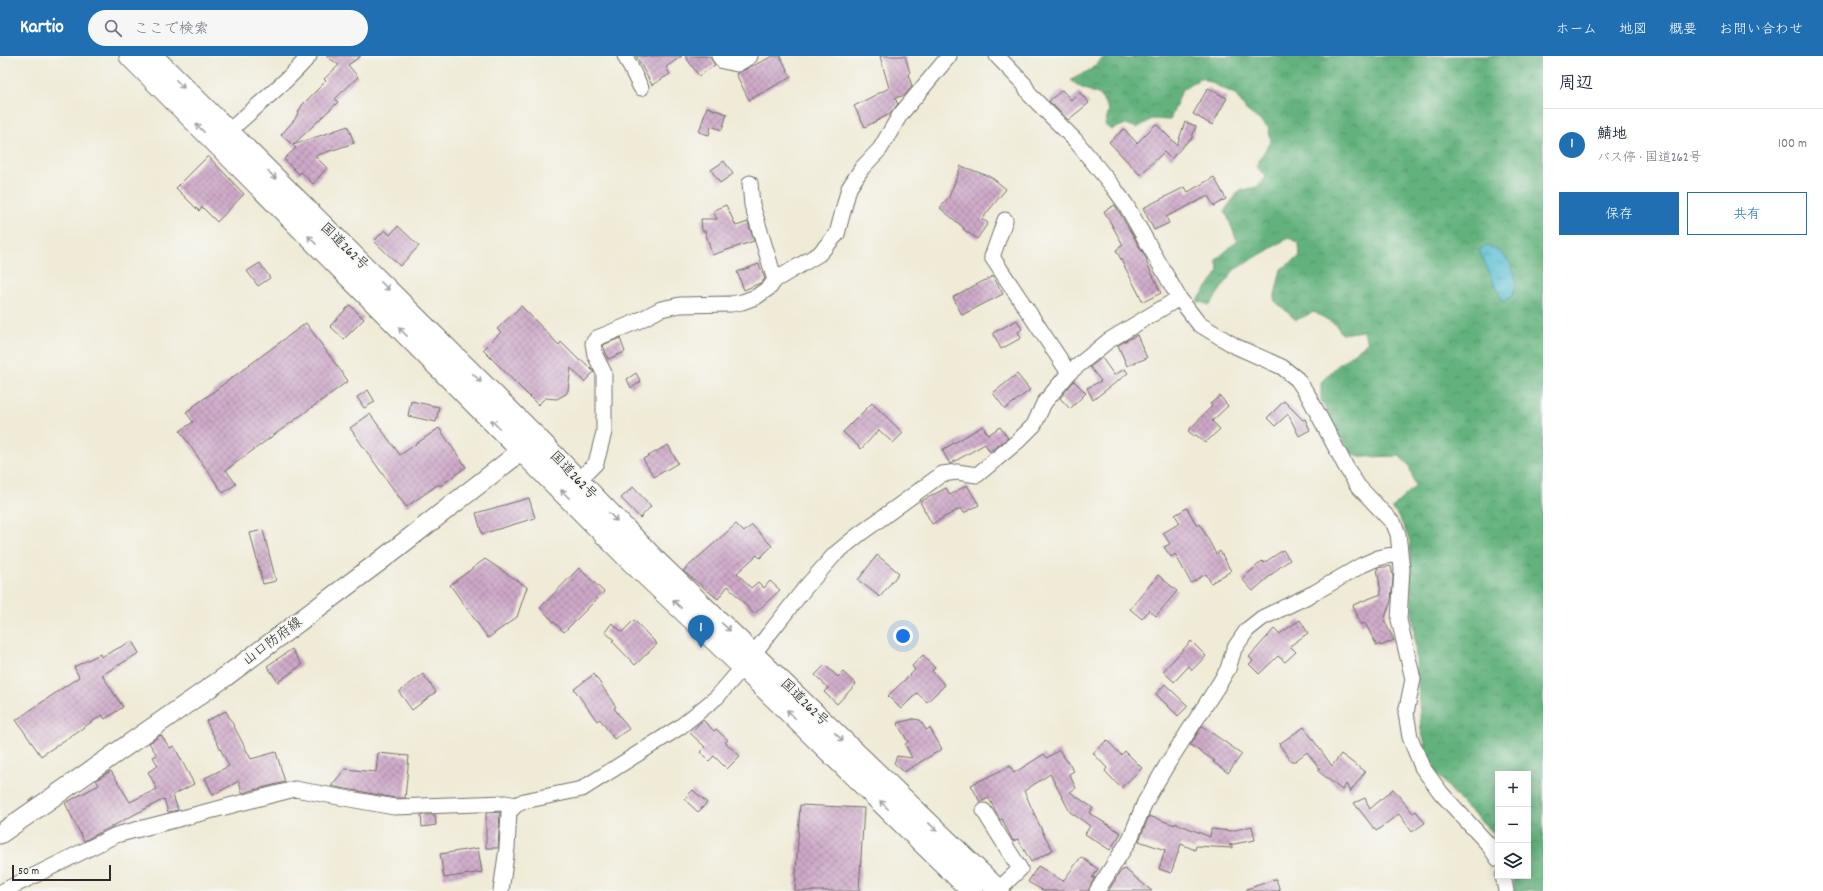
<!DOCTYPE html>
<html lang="ja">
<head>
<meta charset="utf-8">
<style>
  :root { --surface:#fff; --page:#f6f6f7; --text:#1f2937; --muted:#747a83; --line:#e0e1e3; --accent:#1f6fb2 }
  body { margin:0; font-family:Dekko,"Klee One",sans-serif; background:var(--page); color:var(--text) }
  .controls { position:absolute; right:12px; bottom:12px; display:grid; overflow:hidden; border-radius:0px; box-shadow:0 2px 10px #0003 }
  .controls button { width:36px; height:36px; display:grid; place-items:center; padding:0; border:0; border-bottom:1px solid var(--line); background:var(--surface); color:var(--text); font:20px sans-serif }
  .scale { position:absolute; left:12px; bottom:10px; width:99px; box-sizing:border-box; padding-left:4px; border:2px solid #2b2b2b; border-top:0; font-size:11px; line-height:14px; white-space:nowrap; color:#2b2b2b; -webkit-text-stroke:3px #f6f6f2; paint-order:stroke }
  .you { position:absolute; left:903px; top:580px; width:14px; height:14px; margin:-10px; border:3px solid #fff; border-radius:50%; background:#1a73e8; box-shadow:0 0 0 6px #1a73e833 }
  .badge { display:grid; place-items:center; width:26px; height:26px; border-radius:50%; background:var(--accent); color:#fff; font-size:13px; font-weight:700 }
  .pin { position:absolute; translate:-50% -33px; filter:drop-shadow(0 1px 2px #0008) }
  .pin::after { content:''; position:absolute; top:21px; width:14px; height:12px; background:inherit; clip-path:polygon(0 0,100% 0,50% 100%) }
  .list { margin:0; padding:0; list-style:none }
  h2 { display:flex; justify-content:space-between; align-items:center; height:52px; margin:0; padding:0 16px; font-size:17px }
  h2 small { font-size:13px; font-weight:400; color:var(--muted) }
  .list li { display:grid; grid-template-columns:26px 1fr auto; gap:12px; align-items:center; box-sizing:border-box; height:72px; padding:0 16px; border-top:1px solid var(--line) }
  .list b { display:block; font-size:15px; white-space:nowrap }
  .list p { margin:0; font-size:13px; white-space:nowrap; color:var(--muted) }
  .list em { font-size:13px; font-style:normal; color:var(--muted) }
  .actions { display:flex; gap:8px; padding:12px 16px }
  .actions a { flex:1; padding:9px 0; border:1px solid var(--accent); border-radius:0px; text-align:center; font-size:14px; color:var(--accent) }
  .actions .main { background:var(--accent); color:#fff }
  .icon { flex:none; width:22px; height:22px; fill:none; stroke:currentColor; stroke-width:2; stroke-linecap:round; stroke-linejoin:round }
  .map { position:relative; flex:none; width:1543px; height:835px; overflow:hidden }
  header { display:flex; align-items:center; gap:24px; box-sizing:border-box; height:56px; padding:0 20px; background:var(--accent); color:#fff }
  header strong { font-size:19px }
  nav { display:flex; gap:22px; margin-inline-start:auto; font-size:14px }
  .search { width:280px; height:36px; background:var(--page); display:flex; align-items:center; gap:10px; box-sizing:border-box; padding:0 14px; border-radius:22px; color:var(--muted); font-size:15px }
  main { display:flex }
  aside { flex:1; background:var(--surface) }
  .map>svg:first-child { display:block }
  .forest { fill:url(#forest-crowns); stroke:#486e54 }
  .water { fill:url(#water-ripples); stroke:#3f747e }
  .building { fill:url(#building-cross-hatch) }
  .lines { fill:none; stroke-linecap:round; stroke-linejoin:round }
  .minor-casing { stroke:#706e67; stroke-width:17 }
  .major-casing { stroke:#706e67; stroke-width:21 }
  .highway-casing { stroke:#706e67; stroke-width:23 }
  .minor { stroke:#fff; stroke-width:15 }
  .major { stroke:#fff; stroke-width:19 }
  .highway { stroke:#fff; stroke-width:21 }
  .oneway { stroke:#a0a0a0 }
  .labels { text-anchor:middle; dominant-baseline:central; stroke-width:3.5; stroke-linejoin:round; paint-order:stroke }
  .street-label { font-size:14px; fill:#2b2b2b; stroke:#f6f6f2 }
</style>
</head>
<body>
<header>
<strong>Kartio</strong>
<div class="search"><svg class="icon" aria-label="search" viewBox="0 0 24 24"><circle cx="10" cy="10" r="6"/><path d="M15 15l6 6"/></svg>ここで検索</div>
<nav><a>ホーム</a><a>地図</a><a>概要</a><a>お問い合わせ</a></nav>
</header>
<main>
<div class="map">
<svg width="1543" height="835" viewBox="0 0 1543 835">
  <defs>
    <pattern id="forest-crowns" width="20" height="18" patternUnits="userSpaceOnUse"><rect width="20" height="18" fill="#64b27d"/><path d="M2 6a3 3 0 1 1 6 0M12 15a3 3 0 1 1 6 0" fill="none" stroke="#539167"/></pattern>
    <pattern id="water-ripples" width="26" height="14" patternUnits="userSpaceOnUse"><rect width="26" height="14" fill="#53bcd1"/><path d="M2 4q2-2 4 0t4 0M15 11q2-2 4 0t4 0" fill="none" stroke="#4599aa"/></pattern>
    <pattern id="building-cross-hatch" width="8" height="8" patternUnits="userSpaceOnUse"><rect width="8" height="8" fill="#cea9c9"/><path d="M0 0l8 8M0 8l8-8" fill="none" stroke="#a78aa3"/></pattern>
  </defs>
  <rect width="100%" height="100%" fill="#f6f6f2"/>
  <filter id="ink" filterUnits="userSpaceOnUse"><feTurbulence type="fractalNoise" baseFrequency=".025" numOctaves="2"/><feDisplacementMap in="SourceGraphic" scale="8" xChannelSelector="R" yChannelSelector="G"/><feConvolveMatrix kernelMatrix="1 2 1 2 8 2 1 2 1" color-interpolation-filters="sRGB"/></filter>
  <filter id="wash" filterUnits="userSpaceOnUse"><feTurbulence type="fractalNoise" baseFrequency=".012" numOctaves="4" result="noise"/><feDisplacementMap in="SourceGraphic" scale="16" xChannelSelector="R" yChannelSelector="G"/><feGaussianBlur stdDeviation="0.9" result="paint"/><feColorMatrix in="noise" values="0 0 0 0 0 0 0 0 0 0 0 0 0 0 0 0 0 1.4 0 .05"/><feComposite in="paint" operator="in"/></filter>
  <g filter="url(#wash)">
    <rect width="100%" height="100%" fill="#f0ebd7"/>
    <path class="forest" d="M1105 0H1121L1128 3 1139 0H1543V835H1514V820H1528V718H1498V781L1464 749 1432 712 1421 674 1410 519V485L1401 465 1392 452 1415 430 1409 409 1399 400 1362 401 1349 396 1321 345V326L1336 311 1368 286 1363 275 1342 278 1335 268 1314 256 1296 264 1274 244 1281 213 1300 201 1299 188 1290 181 1234 214 1210 249 1197 245 1219 215 1216 204 1237 185 1225 154 1239 135 1257 131 1266 121 1256 110 1271 84 1268 71 1246 54 1235 38 1201 22 1182 34 1170 64 1152 63 1137 72 1126 68 1111 74 1105 69 1109 54 1100 39 1080 31 1071 24 1090 14Z"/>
    <path class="water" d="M1487 190C1501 192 1515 210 1516 225 1516 230 1514 235 1512 240L1503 246 1479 194Z"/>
    <g id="blocks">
      <path class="building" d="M326 0H361L348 9 358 21 335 43 338 46 293 89 348 70 354 87 315 100 327 112 313 128 301 116 299 118 284 103 296 92 281 79 295 63 302 49 326 25 324 23 339 9Z
        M636 0H682L666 11 670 18 652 29Z
        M685 0H709L715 9 699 20Z
        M773 0H780L791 21 749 44 736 18Z
        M880 0H905L910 17 908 18 912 30 905 39 895 42 898 48 890 58 865 71 854 50 889 32Z
        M1208 32 1227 42 1212 69 1193 58Z
        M1062 34 1071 44 1079 36 1089 47 1068 64 1049 45Z
        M707 51 727 58 722 74 711 70 709 79 699 76Z
        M1185 66 1196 70 1191 84H1189L1171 103 1164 96 1140 119 1109 86 1124 73 1137 87 1156 68 1177 89Z
        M208 100 244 138 217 166 202 151 199 155 176 132Z
        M724 105 733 118 720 127 711 114Z
        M961 110 991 121 1006 133 982 163 988 167 977 183 963 173 964 172 940 152 949 141Z
        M1214 121 1226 143 1214 150 1208 140 1166 161 1169 167 1154 174 1143 152 1185 131 1188 136Z
        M726 149 736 170 748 166 754 185 712 199 705 175H702L701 163H717L713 155Z
        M1115 149 1147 204 1146 205 1161 237 1143 246 1116 194 1123 189 1104 155Z
        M398 170 419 190 400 210 374 185 385 174 390 179Z
        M260 207 270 222 258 230 247 215Z
        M759 208 765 223 760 227 744 234 737 216Z
        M993 220 1003 238 962 259 953 241Z
        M350 249 364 263 344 283 330 270Z
        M521 250 559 289 561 286 580 305 582 304 594 316 584 326 571 312 568 334 566 338 557 343 545 342 538 349 483 294 501 276 497 273Z
        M1017 264 1022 273 1018 276 1021 282 1001 293 993 277Z
        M306 267 348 325 226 414 236 428 223 437 180 375 193 366 186 356Z
        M1137 279 1147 302 1127 310 1118 289Z
        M620 282 625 296 608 303 603 289Z
        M1102 302 1114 319 1125 313 1128 317 1093 344 1087 332 1101 325 1090 311Z
        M636 317 641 326 631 332 627 323Z
        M1017 318 1030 334 1005 353 993 337Z
        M1074 325 1086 337 1070 353 1060 342Z
        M368 334 375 346 364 352 357 341Z
        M1220 340 1228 350 1212 365 1220 373 1205 387 1196 379 1194 380 1188 375 1212 350 1210 348Z
        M411 345 439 351 436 366 408 360Z
        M1284 345 1303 364 1305 363 1310 374 1299 380 1288 358 1275 370 1267 362Z
        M872 347 903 377 893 387 879 374 861 393 843 376Z
        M370 358 400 399 439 372 466 411 440 430 439 428 406 451 350 372Z
        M983 370 988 379 1000 371 1008 382 990 396 985 388 950 408 942 394Z
        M668 389 678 407 654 421 643 403Z
        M967 429 979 449 964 457 961 452 932 468 920 446 946 432 950 439Z
        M633 431 651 450 640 462 621 442Z
        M529 442 535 462 482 478 476 457Z
        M1187 452 1197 470 1200 468 1216 498 1220 495 1231 515 1211 527 1206 518 1191 527 1175 498 1171 501 1164 491 1170 488 1163 477 1180 467 1175 459Z
        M736 468 744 476 752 469 772 490 760 502 757 499 737 517 751 532 758 526 764 532 770 525 780 534 754 558 728 530 718 543 683 515Z
        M263 474 276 525 263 528 250 477Z
        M1283 494 1290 504 1280 511 1253 535 1242 523 1262 505 1264 507Z
        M877 499 899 517 880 541 858 524Z
        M485 503 527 531 517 561 488 582 450 529Z
        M1391 510 1393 521 1391 545 1384 564 1394 584 1381 590 1380 588 1377 590 1365 567 1361 569 1353 549 1381 538 1377 512Z
        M579 512 604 536 564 576 540 552Z
        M1158 519 1177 535 1156 560 1149 554 1142 563 1130 553Z
        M634 564 657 588 635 609 612 585 614 584 605 576 612 567 622 576Z
        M1300 564 1308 577 1290 590 1296 596 1285 606 1278 600 1259 618 1249 608 1253 605 1249 601 1274 573 1279 578Z
        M132 585 139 597 102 619 123 651 105 663 102 659 41 700 16 664 79 621 74 611 100 598 101 601Z
        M1191 585 1206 600 1192 614 1189 610 1174 626 1163 615Z
        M292 593 302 609 278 626 267 610Z
        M923 599 935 612 932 615 945 629 927 646 917 637 901 653 888 640 915 614 912 610Z
        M825 609 838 621 843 616 856 628 837 648 824 636 828 632 815 619Z
        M423 618 436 636 412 654 399 636Z
        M594 618 616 651 614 652 629 673 614 683 600 663 597 665 574 633Z
        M1165 628 1188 650 1178 660 1156 638Z
        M226 655 251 703 276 696 285 726 242 737 239 725 213 739 205 722 229 710 206 665Z
        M913 663 920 664 926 674 930 672 942 693 904 716 894 707 897 700 912 702 905 688 908 686 897 667Z
        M703 664 714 675 716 673 728 684 725 686 740 700 727 713 714 700 709 705 700 696 705 691 690 677Z
        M1202 670 1242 698 1228 717 1213 706 1215 705 1190 689Z
        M1304 671 1332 710 1341 698 1365 716 1350 736 1346 728 1342 734 1318 715 1320 713 1307 696 1295 705H1291L1279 688Z
        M161 679 170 692 174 690 194 728 173 739 178 754 168 756 164 743 84 785 65 747 99 729 96 724 111 715 130 746 157 733 148 716 158 710 153 701 157 699 149 687Z
        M1107 684 1121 699 1125 695 1142 712 1121 732 1105 715 1107 712 1093 697Z
        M1059 694 1074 715 1069 718 1076 732 1070 736 1093 752 1089 757 1121 777 1110 794 1085 778 1090 770 1070 756 1050 718 1024 735 1044 779 1053 794 1031 806 1018 783 1013 785 1002 763 1000 764 989 742 980 746 971 729 1010 710 1014 717 1044 698 1047 702Z
        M378 697 409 700 405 742H395L331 730 345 713 376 716Z
        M1393 733 1413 757 1416 755 1425 767 1412 776 1399 758 1376 775 1354 747 1365 742 1370 753Z
        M693 734 707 747 698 756 684 743Z
        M800 749 864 752 859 835H795Z
        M500 756 498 792H486V757Z
        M421 759H435L436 769 422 771Z
        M1149 760 1175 769 1176 767 1210 781 1211 773 1231 775 1252 770 1255 784 1229 789 1232 790V792L1196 790 1195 794 1181 788 1171 817 1159 813 1165 794 1139 785Z
        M478 792 482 816 444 822 440 798Z
        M1081 801 1098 813 1092 822 1095 821 1088 835H1044L1028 826 1038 810 1063 825Z
        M1125 813 1152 835H1108L1121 815Z
        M1276 823 1280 835H1247V833Z"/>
    </g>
  </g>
  <g filter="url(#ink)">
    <use href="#blocks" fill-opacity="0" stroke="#706e67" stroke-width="1"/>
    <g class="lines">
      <defs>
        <path id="minor" d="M625 0 641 32
          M719 0 723 5 737 8 750 0
          M997 0 1024 28 1030 39 1075 84 1114 132 1126 149 1179 242 1199 268 1235 290 1282 311 1297 323 1308 339 1346 411 1358 430 1394 468 1398 478 1402 513 1399 564 1413 623 1406 657 1410 681 1422 711 1441 737 1488 788 1498 803
          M221 83C250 54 283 31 309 0
          M750 127 752 149 775 224
          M1005 164 992 201 1069 317
          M578 425 596 407 604 376V317L595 299 593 287 597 282 636 266 661 253 680 249 731 248 742 246 756 241 770 231 775 224 819 198 837 178 849 132 862 112 880 93 900 59 949 0
          M984 755 1020 813 998 834
          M1503 820 1506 835
          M3 835 116 779 295 733 394 751 505 747 516 749
          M501 835 507 792 509 756 516 749 524 745 582 733 680 671 717 641 743 611 805 532 835 498 857 480 942 418 957 416 977 419 1018 385 1034 369 1044 347 1069 317 1108 285 1179 242
          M1097 835 1130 783 1145 746 1168 707 1219 628 1228 613 1234 593 1247 574 1262 562 1314 537 1362 509 1378 502 1400 497"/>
        <path id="major" d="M0 778 225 621 380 505 533 386"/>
        <path id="highway" d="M130 0 632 506 743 611 972 835
          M152 0 537 382 657 506 999 835"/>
      </defs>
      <use href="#minor" class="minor-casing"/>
      <use href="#major" class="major-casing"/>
      <use href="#highway" class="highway-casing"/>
      <use href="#minor" class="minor"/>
      <use href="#major" class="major"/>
      <use href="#highway" class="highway"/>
    </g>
    <defs><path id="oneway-shaft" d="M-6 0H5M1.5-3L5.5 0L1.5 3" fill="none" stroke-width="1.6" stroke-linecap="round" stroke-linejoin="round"/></defs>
    <g class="oneway">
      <use href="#oneway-shaft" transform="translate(180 28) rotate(45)"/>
      <use href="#oneway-shaft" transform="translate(200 72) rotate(-135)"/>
      <use href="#oneway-shaft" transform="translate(272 119) rotate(44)"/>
      <use href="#oneway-shaft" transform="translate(312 184) rotate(-135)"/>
      <use href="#oneway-shaft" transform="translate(385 230) rotate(45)"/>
      <use href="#oneway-shaft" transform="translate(403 276) rotate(-135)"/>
      <use href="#oneway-shaft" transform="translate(477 322) rotate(45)"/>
      <use href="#oneway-shaft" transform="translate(495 368) rotate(-135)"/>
      <use href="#oneway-shaft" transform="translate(565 438) rotate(-135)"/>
      <use href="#oneway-shaft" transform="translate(613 461) rotate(46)"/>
      <use href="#oneway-shaft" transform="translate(677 548) rotate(-136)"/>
      <use href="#oneway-shaft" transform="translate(726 571) rotate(43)"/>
      <use href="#oneway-shaft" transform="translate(791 658) rotate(-135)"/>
      <use href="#oneway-shaft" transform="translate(839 681) rotate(44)"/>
      <use href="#oneway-shaft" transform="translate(884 749) rotate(-135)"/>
      <use href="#oneway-shaft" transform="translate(933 771) rotate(44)"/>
    </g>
  </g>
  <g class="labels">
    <g class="street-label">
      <text transform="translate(344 191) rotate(44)">国道262号</text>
      <text transform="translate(573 420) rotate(46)">国道262号</text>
      <text transform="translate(273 586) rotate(-37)">山口防府線</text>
      <text transform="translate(804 647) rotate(44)">国道262号</text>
    </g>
  </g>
</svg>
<div class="controls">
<button>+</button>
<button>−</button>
<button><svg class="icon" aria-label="layers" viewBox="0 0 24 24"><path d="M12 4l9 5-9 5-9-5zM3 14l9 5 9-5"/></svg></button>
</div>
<div class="scale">50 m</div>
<div class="you"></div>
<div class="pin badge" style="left:701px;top:592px">1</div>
</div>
<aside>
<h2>周辺<small></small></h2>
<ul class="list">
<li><span class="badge">1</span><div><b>鯖地</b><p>バス停 · 国道262号</p></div><em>100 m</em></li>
</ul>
<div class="actions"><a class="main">保存</a><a>共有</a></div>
</aside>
</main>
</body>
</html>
